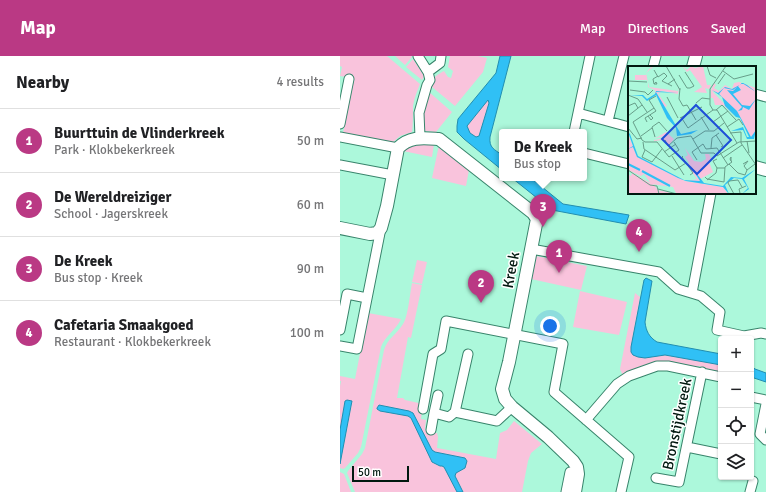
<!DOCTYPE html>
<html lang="en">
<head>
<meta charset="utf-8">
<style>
  :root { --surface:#fff; --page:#f2f2f2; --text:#202124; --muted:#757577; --line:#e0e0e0; --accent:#ba3984 }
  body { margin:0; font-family:Signika,sans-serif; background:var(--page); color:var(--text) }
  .controls { position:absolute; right:12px; bottom:12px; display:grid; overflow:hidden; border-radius:4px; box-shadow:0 1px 3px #0004 }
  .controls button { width:36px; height:36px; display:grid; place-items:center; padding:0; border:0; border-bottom:1px solid var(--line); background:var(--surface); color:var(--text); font:20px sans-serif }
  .scale { position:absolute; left:12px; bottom:10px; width:57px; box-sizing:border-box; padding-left:4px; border:2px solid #00180f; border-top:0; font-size:11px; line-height:14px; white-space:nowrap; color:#00180f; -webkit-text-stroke:3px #fff; paint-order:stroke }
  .you { position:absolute; left:210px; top:270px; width:14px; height:14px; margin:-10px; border:3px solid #fff; border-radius:50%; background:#1a73e8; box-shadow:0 0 0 6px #1a73e833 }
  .badge { display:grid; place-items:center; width:26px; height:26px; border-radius:50%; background:var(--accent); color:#fff; font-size:13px; font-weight:700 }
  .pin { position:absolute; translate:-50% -33px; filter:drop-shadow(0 1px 2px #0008) }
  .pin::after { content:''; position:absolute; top:21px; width:14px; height:12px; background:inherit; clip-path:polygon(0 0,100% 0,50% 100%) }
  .popup { position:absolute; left:159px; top:73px; width:88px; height:52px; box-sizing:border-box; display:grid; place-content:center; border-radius:4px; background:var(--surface); filter:drop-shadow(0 1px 3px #0005); font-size:13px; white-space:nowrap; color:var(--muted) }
  .popup b { font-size:15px; color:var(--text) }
  .popup::after { content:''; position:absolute; left:50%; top:100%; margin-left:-8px; border:8px solid transparent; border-top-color:var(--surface) }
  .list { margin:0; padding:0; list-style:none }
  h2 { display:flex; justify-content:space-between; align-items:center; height:52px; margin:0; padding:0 16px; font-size:17px }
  h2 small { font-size:13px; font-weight:400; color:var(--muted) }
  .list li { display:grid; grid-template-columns:26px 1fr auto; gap:12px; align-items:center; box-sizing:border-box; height:64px; padding:0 16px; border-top:1px solid var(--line) }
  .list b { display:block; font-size:15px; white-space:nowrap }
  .list p { margin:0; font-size:13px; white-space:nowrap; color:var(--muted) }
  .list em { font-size:13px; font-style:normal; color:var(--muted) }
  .icon { flex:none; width:22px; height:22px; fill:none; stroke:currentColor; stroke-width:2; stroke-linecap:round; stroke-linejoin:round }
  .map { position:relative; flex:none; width:426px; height:436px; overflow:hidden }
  header { display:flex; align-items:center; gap:24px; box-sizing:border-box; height:56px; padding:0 20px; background:var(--accent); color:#fff }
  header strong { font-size:19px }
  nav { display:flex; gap:22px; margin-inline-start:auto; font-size:14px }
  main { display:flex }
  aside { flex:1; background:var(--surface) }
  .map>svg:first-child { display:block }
  .green { fill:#f9c3dc }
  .water { fill:#30c0f5; stroke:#228eb0; fill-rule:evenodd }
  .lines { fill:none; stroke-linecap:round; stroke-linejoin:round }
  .street-casing { stroke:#38846b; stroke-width:11 }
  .secondary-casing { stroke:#38846b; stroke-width:14 }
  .street { stroke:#fff; stroke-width:9 }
  .secondary { stroke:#fff; stroke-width:12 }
  .labels { text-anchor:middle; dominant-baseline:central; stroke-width:3; stroke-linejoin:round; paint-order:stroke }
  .street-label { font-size:15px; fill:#00180f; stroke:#fff }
  .inset-river { fill:none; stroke:#30c0f5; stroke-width:2 }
  .inset-road { fill:none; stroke:#679e89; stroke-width:1 }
  .view { fill:#1d4ed8; fill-opacity:0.15; stroke:#1d4ed8; stroke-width:2 }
  .inset-edge { fill:none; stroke:#00180f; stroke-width:2 }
</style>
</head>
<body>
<header>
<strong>Map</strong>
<nav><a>Map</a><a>Directions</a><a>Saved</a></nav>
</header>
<main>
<aside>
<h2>Nearby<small>4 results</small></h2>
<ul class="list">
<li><span class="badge">1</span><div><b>Buurttuin de Vlinderkreek</b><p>Park · Klokbekerkreek</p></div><em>50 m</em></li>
<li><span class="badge">2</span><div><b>De Wereldreiziger</b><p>School · Jagerskreek</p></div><em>60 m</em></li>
<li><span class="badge">3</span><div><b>De Kreek</b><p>Bus stop · Kreek</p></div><em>90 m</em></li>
<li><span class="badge">4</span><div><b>Cafetaria Smaakgoed</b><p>Restaurant · Klokbekerkreek</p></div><em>100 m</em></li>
</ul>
</aside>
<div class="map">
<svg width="426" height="436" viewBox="0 0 426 436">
  <rect width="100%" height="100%" fill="#acf8db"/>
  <path class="green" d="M0 0H47L80 28C77 35 74 43 73 50 73 57 73 71 72 76L60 80 51 88 3 77 14 24 10 19 6 21 0 20 2 11 0 10Z
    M55 0H71L72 1 65 9Z
    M110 0H138L147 2 143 16 115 50 92 31C91 22 97 19 104 15L108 21 111 22 113 15 108 11Z
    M73 3 84 20 82 24 66 11Z
    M89 36 112 56 96 76 86 75 84 74 82 62Z
    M148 43 149 47 139 80 136 81 130 77 127 70Z
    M84 88H94L92 101 63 95 69 90Z
    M99 89 129 114 126 130 92 122Z
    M196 200 247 210 241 234 191 223Z
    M77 204 87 206 82 228 72 226Z
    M72 227 82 229 71 282 68 281 57 342H63L65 344 83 348 81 363 86 364 85 372 86 375 97 377 98 381 97 392 156 403 160 377 167 374 174 365 202 388 191 397 188 405 182 436H123L115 420 116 417 92 394 73 357 69 355 39 349 40 355 68 360 71 362 92 406 100 410H102L104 411 117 436H15L7 417 8 415 22 398 25 392 44 294C47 283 57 278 63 268 68 261 70 237 72 227Z
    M240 235 287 246 279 279 233 271Z
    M295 237 300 241 291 291 305 302 325 299 381 309V317L362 313V311L358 310 357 312 327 307 283 320 280 313Z
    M28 257 61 263C56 274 45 280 41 291L21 391 18 397 5 412 3 413 0 412V408L12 345 0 374V330L1 325H0V320L15 323Z
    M0 416 4 418 11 436H0Z"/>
  <path class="water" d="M160 0H171L150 81C149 92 154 93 162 99V114L124 83 117 76V70L118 63 156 17ZM148 44 149 47 139 80 136 81 130 77 127 70Z
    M172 122H191L223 148 289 159 286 168 212 154Z
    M306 222 312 225 305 266C306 275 309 281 317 286L381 298V309L325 299 305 302 298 301 293 299 291 296V291L304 224Z
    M411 310 415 313 426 317V326L411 321Z
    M7 344 12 345 11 350 0 408V374L5 345Z
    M39 349 69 355 73 357 92 394 95 396 125 402 127 405 125 412 116 417 115 420 123 436H117L104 411 102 410H100L92 406 71 362 68 360 40 355 37 353V352Z"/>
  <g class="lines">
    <defs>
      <path id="street" d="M78 0 88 16 100 7 101 0
        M313 11 316 0
        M415 38 426 41
        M238 57 289 71
        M268 65 284 0
        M0 68 9 23
        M234 76 250 0
        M0 81 58 92
        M80 81 79 57 87 29 90 24 88 16
        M244 97 289 108
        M0 109 53 119
        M191 193 319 216 338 233 361 240 380 256 377 274 404 280 421 277 426 278
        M352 237 371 137
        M0 274 7 238 27 242
        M0 290 17 293 41 172
        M98 339 94 357 109 361 115 356 157 365 172 351
        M411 341 426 344
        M426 348 420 378 426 384
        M83 353 93 298 101 293 106 265 223 288 214 336 289 401 281 436
        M115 356 128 298
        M246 364 277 328 289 320 317 310H328L381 321
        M91 374 94 357
        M347 391 381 398
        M316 422 339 426 362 316
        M226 436 230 416
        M410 436 413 425"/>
      <path id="secondary" d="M353 11 356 0
        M415 111 426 114
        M0 172 30 178 37 177 41 172 47 150 58 92C70 80 83 82 99 83L193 157 197 163 169 306 162 333 165 343 172 351 208 381 233 405 237 411 238 418 235 436"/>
    </defs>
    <use href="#street" class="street-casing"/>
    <use href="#secondary" class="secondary-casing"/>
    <use href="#street" class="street"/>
    <use href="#secondary" class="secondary"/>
  </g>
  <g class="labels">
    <g class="street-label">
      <text transform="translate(171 214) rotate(-79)">Kreek</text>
      <text transform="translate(337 368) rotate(-78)">Bronstijdkreek</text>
    </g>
  </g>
  <g transform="translate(288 10)">
    <rect width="128" height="128" fill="#acf8db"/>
    <path d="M25 0V1L18 7 21 21 50 25 51 20 50 28 34 25 30 28 39 40 36 41 28 27 29 25 27 29V24L20 21V14H7V9H18V7L21 3ZM54 0 59 4 63 0 67 2 75 0 79 19H83L81 23 77 22 79 27 66 26 74 21 62 4 59 6ZM111 16 128 22V65L125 72 123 71 112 51 90 27 84 25 110 52 95 39H87L85 32H83V24L86 17 88 19 86 22 91 25 97 19 104 23 106 17ZM38 66 46 73 41 79 35 74 26 75V74L32 73 36 70 29 72 24 71 28 72ZM0 68 9 91 57 115 95 121 100 128H52L48 127 45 121 23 118 16 108 13 110 0 104ZM57 82 66 95 73 96 78 93 77 88H81L84 94 81 96 85 106 72 113 62 100 72 115 70 116 61 115 69 113 59 99 61 97 57 91 60 89ZM4 107 26 119 30 124 48 128H0V108L3 110Z" fill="#f9c3dc"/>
    <path d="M114 17 105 24 96 22 91 28 109 45 123 71 128 64 126 73H119L115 64 103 65 115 61 119 71H121L112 52 108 51 97 40 94 31 84 24 90 27 97 21 104 23 115 17 119 19 128 26ZM110 20 113 24 105 28 114 39 122 40 128 33 121 44 115 41 114 44 110 45 114 41 99 24 105 25ZM28 25 50 27 28 26 53 68 70 64 63 68 49 70 48 62 39 52 28 29 19 35 14 30 2 29H15L19 33 27 28ZM0 66 2 68 10 90 56 114 72 115 62 99 76 117 95 120 103 111 114 112 128 103 116 113 121 123 114 128 120 122 114 113 106 112 97 119 101 128 95 121 58 115 50 112 55 122 50 112 9 91 5 81 0 83 5 80Z" fill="#30c0f5"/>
    <path class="inset-river" d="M0 98 12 104M14 105 42 120"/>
    <path class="inset-road" d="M38 0 52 24M79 0 82 9 88 12M98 0 82 23V39L85 44H89L109 77M26 4 30 11 36 7 39 10 34 15 40 18M95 5 106 13 125 8M51 9 59 22H62L66 20 57 6M0 15 19 16M26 18 28 16 29 18H26L25 13 30 10M90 18 97 8M44 20 40 18 47 13M52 22 51 33 55 40 59 39 68 54M2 24 17 26 20 29 25 24M0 29 10 33 19 46M39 31 50 52M68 37 74 32 82 33M0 40 7 37 10 42M26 42 21 34 28 30M88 44 94 39 108 54M0 50 14 39M20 50 23 54 25 52 22 49M53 51 60 62 85 44M73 51 81 64M52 52 74 41M19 56 17 52 28 45 26 42M85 56 100 45M99 61 111 53 115 59M0 62 9 73 14 72M102 67 113 66V77L128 99M88 69 95 80 93 81M13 70 24 62M27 71 24 61 31 56 39 65M65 73 77 65H86L96 57M14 74 17 76H29L41 91 51 84 46 76M14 74 5 56 26 42M37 74 40 80 49 72 63 70 73 87H86L89 90 111 76 128 75M119 75 121 87M15 76 16 83 47 104 58 97M83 82 84 72 91 67M17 84 14 91 24 96 34 83M36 86 48 78M44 90 56 109M55 90 54 91 65 107 62 109M95 92 114 79M89 93 85 95 89 102H97M69 94 64 86 75 78 78 83 89 82 100 99M101 98 104 96 103 95 102 93 103 91V95M115 98 120 95 116 100 119 104M0 104 22 119 29 120 31 128M77 111 79 113 96 116 97 101 101 98 110 107 117 109 119 104 127 98M79 114 88 107 89 102M30 123 49 128M106 128 100 117 101 115 110 114 114 121M110 128 112 127 111 123 118 120"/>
    <path class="view" d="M68 39 103 74 69 108 34 73Z"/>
    <rect width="128" height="128" class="inset-edge"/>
  </g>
</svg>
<div class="controls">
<button>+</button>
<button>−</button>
<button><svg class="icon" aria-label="locate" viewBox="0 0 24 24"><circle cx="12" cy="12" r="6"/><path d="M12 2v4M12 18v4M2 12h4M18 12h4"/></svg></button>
<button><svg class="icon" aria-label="layers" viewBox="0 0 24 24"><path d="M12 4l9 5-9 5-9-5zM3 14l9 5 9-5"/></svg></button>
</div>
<div class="scale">50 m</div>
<div class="you"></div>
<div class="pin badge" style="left:219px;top:217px">1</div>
<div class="pin badge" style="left:141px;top:247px">2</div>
<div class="pin badge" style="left:203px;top:171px">3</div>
<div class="popup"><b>De Kreek</b>Bus stop</div>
<div class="pin badge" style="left:299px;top:196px">4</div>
</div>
</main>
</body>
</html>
